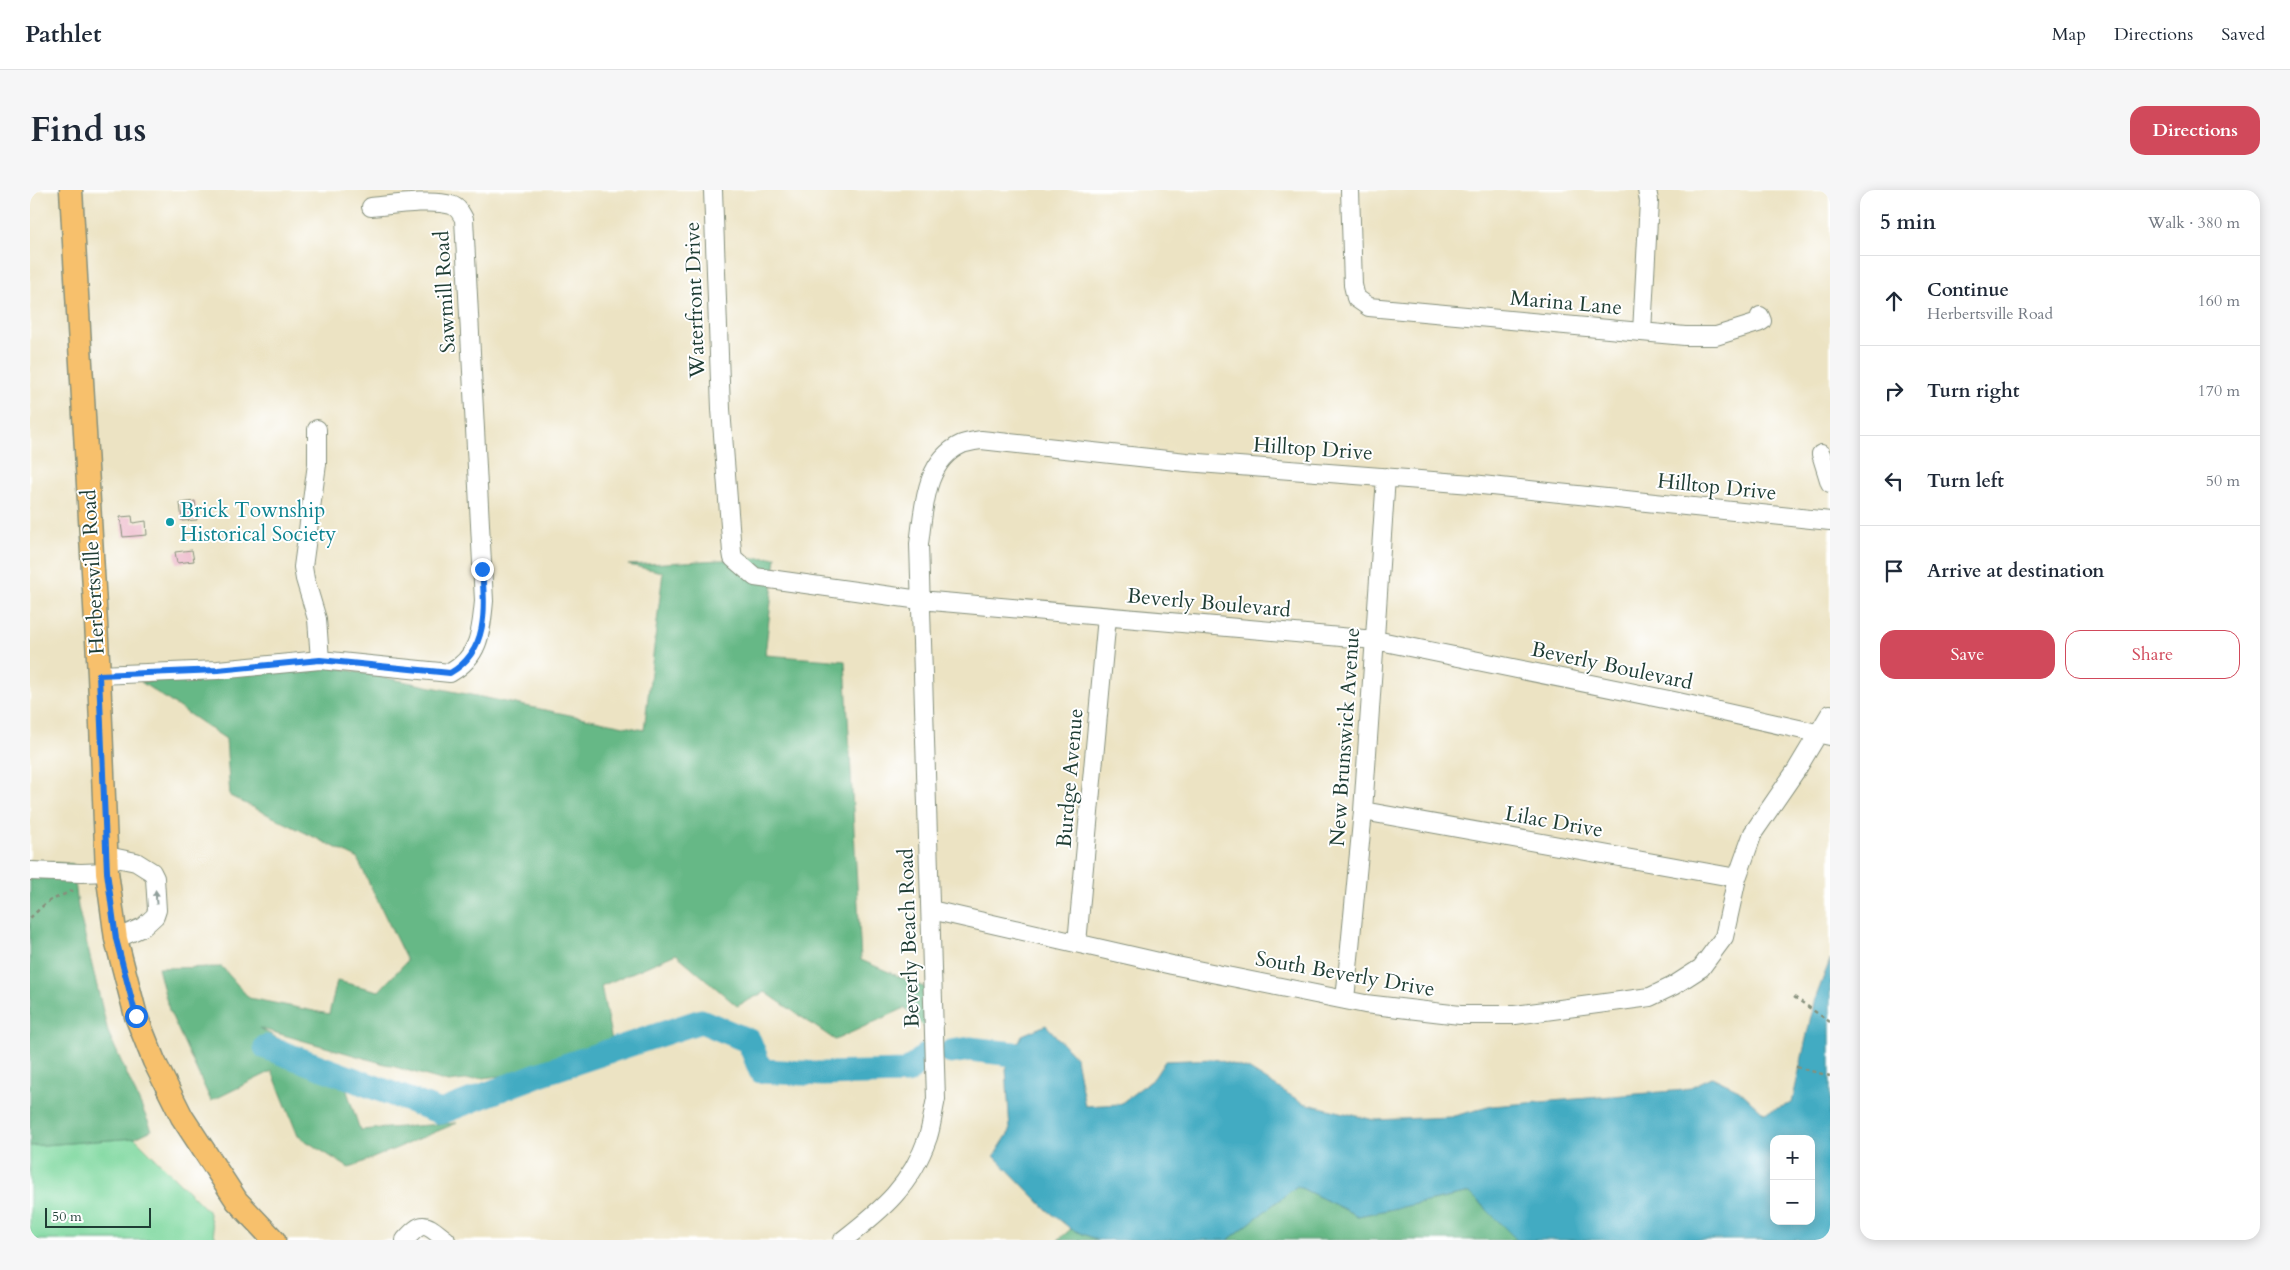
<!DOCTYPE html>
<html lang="en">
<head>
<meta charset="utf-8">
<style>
  :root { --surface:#fff; --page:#f6f6f7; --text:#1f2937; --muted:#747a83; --line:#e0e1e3; --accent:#d1495b }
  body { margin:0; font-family:Cardo,serif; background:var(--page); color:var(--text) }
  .controls { position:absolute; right:15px; bottom:15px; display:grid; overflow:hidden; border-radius:10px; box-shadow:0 2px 12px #0003 }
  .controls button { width:45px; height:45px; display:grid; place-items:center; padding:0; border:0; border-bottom:1px solid var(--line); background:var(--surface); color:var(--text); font:25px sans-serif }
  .scale { position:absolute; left:15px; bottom:12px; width:106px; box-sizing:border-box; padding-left:5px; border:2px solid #1f3d34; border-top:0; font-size:14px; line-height:18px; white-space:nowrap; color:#1f3d34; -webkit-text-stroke:4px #fff; paint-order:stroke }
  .stop { position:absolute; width:15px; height:15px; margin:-11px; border:4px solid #1a73e8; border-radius:50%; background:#fff }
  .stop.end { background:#1a73e8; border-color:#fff; box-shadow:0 1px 5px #0008 }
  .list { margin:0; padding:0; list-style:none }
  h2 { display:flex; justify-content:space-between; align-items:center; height:65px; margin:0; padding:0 20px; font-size:21px }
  h2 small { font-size:16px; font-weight:400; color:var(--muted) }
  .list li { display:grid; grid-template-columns:32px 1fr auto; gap:15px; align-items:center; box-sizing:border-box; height:90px; padding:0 20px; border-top:1px solid var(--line) }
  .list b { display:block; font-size:19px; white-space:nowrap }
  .list p { margin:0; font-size:16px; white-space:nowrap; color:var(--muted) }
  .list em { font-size:16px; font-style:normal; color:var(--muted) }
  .actions { display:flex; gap:10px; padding:15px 20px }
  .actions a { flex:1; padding:11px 0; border:1px solid var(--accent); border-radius:15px; text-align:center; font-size:18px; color:var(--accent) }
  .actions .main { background:var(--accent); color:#fff }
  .icon { flex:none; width:28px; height:28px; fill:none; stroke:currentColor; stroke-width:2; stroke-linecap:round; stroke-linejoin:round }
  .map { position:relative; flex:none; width:1800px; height:1050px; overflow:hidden; border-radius:15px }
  header { display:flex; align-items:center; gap:30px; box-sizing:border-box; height:70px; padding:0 25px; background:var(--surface); border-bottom:1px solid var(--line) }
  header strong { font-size:24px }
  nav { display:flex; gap:28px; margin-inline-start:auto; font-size:18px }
  .intro { display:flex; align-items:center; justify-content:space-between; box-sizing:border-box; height:120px; padding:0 30px }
  h1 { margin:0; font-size:35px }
  .button { padding:12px 22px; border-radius:15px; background:var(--accent); color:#fff; font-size:18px; font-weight:700 }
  main { display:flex; gap:30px; padding:0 30px }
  aside { flex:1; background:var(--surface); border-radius:15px; box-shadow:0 2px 12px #0003 }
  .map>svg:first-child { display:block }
  .green { fill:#7ed89f; stroke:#4e8a6a }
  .forest { fill:#66b886; stroke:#427a5d }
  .water { fill:#42abc2; stroke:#30747b; fill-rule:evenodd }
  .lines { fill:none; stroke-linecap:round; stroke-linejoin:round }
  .river { stroke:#42abc2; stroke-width:25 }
  .building { fill:#e8a5bb }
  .minor-casing { stroke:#86907c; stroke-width:20 }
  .major-casing { stroke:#86907c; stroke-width:25 }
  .path { stroke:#86907c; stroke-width:2.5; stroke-dasharray:4 4; stroke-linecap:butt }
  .minor { stroke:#fff; stroke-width:18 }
  .major { stroke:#f7c06c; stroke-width:22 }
  .oneway { fill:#8f9e9a }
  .route { stroke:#1a73e8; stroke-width:6 }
  .culture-dot { fill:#0f9aa8; stroke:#fff; stroke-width:2 }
  .labels { text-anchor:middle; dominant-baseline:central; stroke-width:4; stroke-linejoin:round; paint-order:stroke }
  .street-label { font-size:21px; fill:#1f3d34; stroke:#fff }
  .culture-label { font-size:21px; fill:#0d838f; stroke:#fff; text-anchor:start }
</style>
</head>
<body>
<header>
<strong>Pathlet</strong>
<nav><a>Map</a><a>Directions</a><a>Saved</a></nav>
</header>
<div class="intro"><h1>Find us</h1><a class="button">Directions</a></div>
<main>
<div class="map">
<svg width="1800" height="1050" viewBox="0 0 1800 1050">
  <rect width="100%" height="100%" fill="#fff"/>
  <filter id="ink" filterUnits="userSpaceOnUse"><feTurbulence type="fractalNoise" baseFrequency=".02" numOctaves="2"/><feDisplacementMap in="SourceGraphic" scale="10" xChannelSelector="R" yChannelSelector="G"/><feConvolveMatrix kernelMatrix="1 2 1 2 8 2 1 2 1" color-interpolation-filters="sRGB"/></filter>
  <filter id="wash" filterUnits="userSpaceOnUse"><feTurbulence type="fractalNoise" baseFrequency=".0096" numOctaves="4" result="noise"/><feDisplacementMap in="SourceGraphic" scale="20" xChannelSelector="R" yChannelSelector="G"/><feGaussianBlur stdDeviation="1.12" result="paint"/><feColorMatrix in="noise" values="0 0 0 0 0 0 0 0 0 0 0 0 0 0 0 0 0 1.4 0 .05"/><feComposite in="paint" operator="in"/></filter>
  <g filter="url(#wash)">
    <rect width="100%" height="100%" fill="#ece3c3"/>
    <path class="green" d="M105 948 178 1021 186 1050H0V956Z"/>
    <path class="forest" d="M746 367 735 465 815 471 831 770 896 798V839L875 818 805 850 735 802 707 816 646 764 571 796 583 856 478 885 418 892 229 838 311 883 330 940 427 933 319 978 268 946 242 881 181 911 139 820 128 778 192 777 219 808 299 824 307 791 349 801 377 771 327 668 200 606 196 549 111 492 288 474 614 540 633 382 598 375Z
      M0 671 43 674 48 717 78 842 122 940 105 948 0 956Z
      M1267 996 1328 1026 1440 1003 1487 1050H1198Z
      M1041 1039 1068 1050H1028Z"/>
    <path class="water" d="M1800 770V1050H1487L1440 1003 1328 1026 1267 996 1198 1050H1068L1041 1039 1016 1019 964 966 980 941 976 879 992 845 1016 835 1046 868 1055 916 1090 914 1124 888 1135 871 1184 869 1218 879 1273 913 1344 930 1420 927 1462 916 1654 900 1682 887 1709 900 1734 923 1762 913 1784 812ZM1744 949H1781V1031H1744Z"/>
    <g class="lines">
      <path class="river" d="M236 857 411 922 510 884 671 831 719 851 731 881 792 884 877 882 897 865
        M921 862 940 859 983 864"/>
    </g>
    <g id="blocks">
      <path class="building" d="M165 311 167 330 152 331 150 313Z
        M102 326 103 333 116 331 117 345 93 347 90 327Z
        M162 360 164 371 147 373 145 362Z"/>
    </g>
  </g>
  <g filter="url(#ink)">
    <use href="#blocks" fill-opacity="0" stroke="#86907c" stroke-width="1"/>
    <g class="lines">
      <defs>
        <path id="minor" d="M683 0 691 219 702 362 703 368 725 387 890 410 1345 450 1644 511 1800 546
          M1320 0 1323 95 1326 108 1339 117 1655 146H1686L1728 133 1732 131 1730 126
          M1612 142 1619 11 1617 0
          M287 239V274L273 377 275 389 287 429 290 470
          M1791 264 1800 293
          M69 485 188 480 290 470 420 483C450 466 451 442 454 411L434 29C431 23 428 17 421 15 402 9 362 15 341 17
          M1333 621 1707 688
          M77 666 106 672 122 682 125 688 127 720 125 726 113 737 86 749
          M0 681 51 683 77 682
          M901 720 1142 775 1335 814 1430 825H1485L1620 807 1643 796 1671 778 1694 747 1707 688 1723 643 1767 579 1800 524
          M1047 753 1077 427
          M1315 810 1333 621 1356 287
          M375 1050C394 1029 395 1034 416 1050
          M813 1050C853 1019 881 996 898 947 902 935 903 921 906 909L889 354C894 319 894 271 932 254 938 252 945 251 951 250L1156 272 1442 294 1800 331"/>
        <path id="major" d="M41 0 69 485 77 682 86 749 106 826 124 871 152 927 207 1011 244 1050"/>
      </defs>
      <use href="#minor" class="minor-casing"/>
      <use href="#major" class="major-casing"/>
      <path class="path" d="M0 728 17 712 44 700
        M1764 807 1800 832
        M1766 877 1800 886"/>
      <use href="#minor" class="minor"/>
      <use href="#major" class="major"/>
    </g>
    <defs><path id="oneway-solid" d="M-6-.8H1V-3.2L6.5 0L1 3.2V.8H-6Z" transform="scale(1.25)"/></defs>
    <use class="oneway" href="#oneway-solid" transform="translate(126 707) rotate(-94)"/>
  </g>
  <g class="lines" filter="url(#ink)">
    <path class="route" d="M106 826 86 749 77 682 69 485 188 480 290 470 420 483C459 461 455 418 452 379"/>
  </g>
  <circle class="culture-dot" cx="140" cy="332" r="5"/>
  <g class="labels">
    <g class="street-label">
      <text transform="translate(415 102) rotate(-93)">Sawmill Road</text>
      <text transform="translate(665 110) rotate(-92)">Waterfront Drive</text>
      <text transform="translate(1536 113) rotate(5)">Marina Lane</text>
      <text transform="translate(1283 259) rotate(4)">Hilltop Drive</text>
      <text transform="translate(1687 297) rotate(6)">Hilltop Drive</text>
      <text transform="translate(63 382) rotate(-93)">Herbertsville Road</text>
      <text transform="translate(1179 413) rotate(5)">Beverly Boulevard</text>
      <text transform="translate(1582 476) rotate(12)">Beverly Boulevard</text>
      <text transform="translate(1315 547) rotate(-86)">New Brunswick Avenue</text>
      <text transform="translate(1040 588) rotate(-85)">Burdge Avenue</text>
      <text transform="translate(1524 632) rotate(10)">Lilac Drive</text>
      <text transform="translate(879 748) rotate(-92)">Beverly Beach Road</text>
      <text transform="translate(1315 784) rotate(10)">South Beverly Drive</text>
    </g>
    <g class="culture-label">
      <text x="150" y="320">Brick Township<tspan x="150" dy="24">Historical Society</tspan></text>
    </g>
  </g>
</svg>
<div class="controls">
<button>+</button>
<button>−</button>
</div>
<div class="scale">50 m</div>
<div class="stop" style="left:106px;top:826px"></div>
<div class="stop end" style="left:452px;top:379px"></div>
</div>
<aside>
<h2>5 min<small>Walk · 380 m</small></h2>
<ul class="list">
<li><svg class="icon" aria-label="ahead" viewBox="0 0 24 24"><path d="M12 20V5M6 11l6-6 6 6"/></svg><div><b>Continue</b><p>Herbertsville Road</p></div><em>160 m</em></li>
<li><svg class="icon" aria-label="right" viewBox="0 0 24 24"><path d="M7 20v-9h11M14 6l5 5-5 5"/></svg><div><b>Turn right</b></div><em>170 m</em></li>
<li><svg class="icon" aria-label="left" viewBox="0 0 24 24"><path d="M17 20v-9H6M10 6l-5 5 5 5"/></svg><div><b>Turn left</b></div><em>50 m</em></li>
<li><svg class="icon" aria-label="arrive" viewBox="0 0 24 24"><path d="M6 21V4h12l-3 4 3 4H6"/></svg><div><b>Arrive at destination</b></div></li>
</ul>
<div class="actions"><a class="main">Save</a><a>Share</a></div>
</aside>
</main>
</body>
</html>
